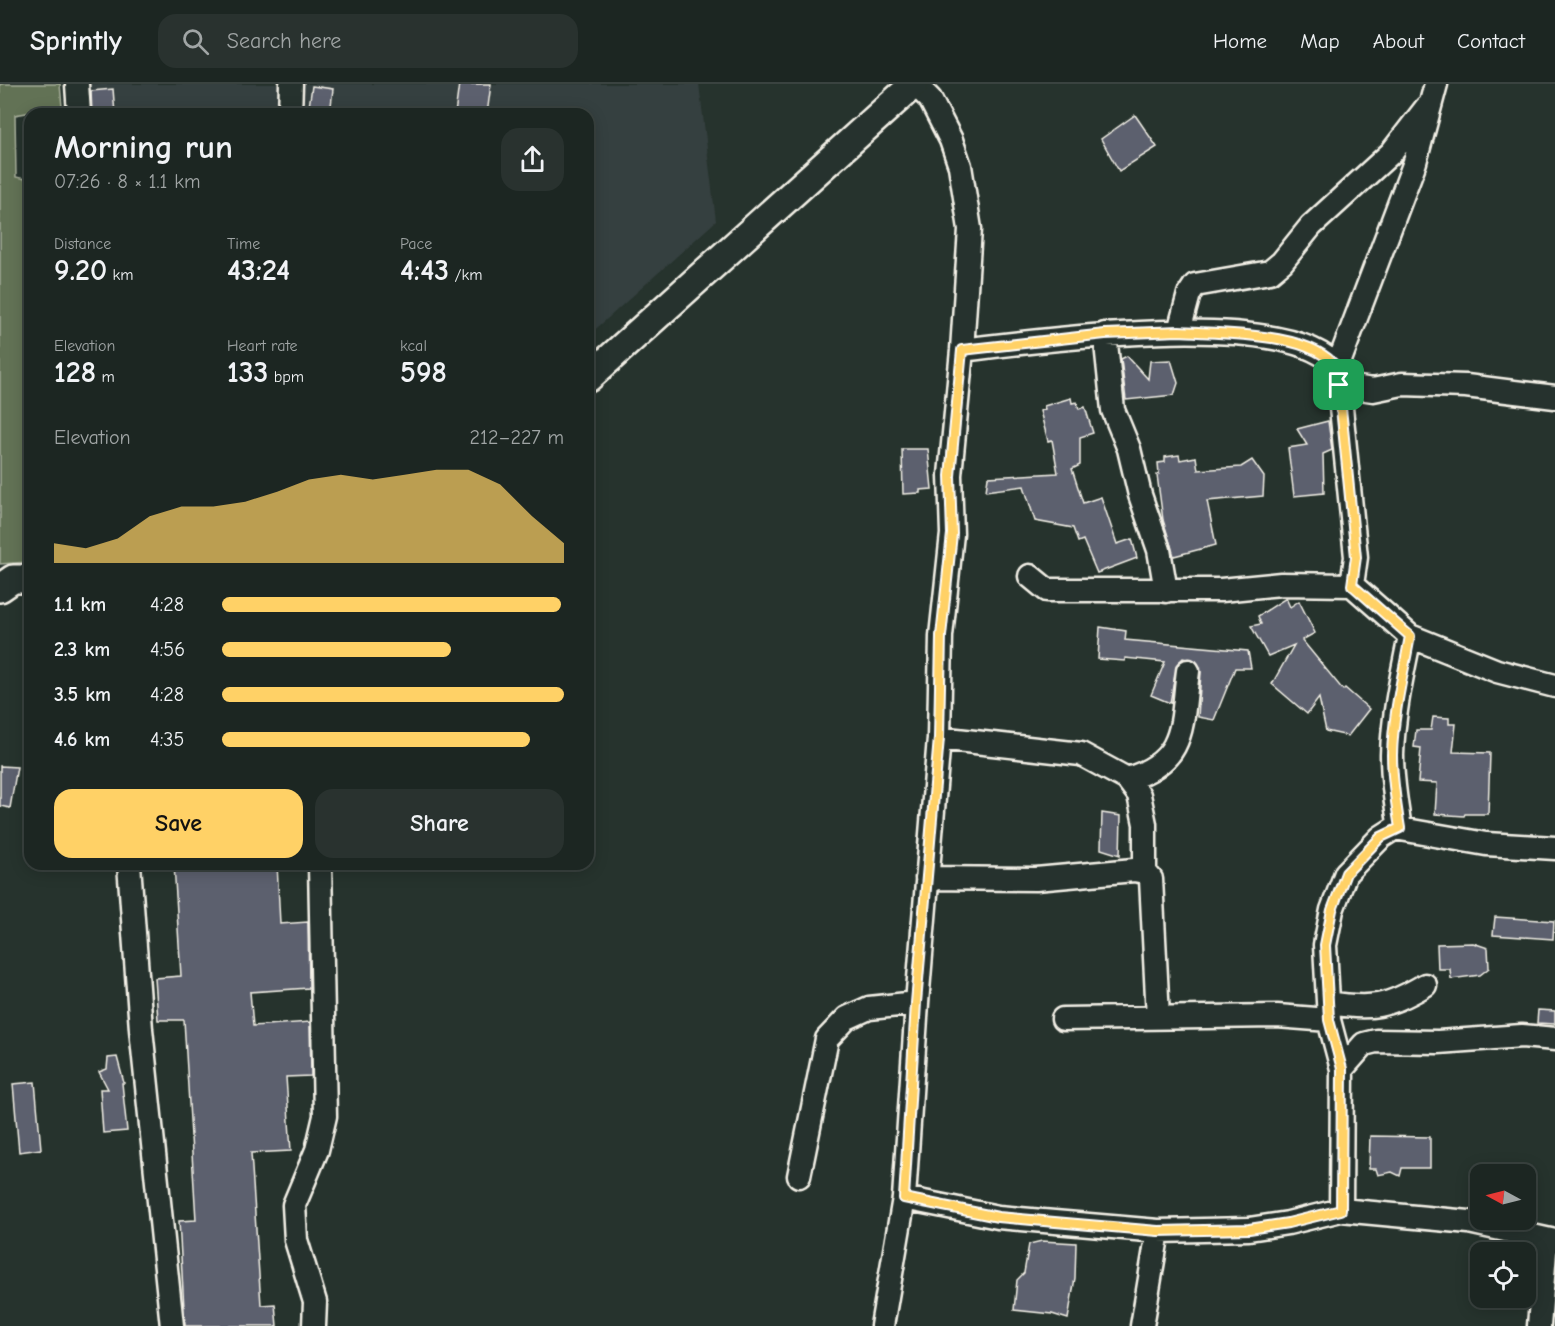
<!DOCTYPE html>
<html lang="en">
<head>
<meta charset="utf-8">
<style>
	:root { --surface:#1c2622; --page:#29322f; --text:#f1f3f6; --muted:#a0a5a5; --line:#3a4340; --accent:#ffd166 }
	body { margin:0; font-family:"Comic Neue",sans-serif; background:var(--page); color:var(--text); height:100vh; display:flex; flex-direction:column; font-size:22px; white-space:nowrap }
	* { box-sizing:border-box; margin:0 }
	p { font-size:20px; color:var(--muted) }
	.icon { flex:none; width:33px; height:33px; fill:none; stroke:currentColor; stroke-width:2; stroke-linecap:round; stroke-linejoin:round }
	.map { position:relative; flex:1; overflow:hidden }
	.details { position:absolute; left:24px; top:24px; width:570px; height:762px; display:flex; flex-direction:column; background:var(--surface); border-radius:18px; box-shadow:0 3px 15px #0003,0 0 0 2px var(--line) }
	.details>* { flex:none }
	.needle { width:39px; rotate:277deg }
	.controls { position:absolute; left:1470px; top:1080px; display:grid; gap:12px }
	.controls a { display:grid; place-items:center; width:66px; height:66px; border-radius:12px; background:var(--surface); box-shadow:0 3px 15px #0003,0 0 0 2px var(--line); font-size:30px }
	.pin { position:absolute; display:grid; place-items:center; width:51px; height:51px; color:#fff; margin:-26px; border-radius:12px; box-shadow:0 3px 9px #0006 }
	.round { display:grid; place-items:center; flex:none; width:63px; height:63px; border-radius:18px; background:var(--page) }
	.headline { display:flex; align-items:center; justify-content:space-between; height:102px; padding:0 30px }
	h1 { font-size:33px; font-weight:700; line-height:45px }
	.figures { display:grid; grid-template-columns:repeat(3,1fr); gap:9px; height:102px; padding:6px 30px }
	.figures div { display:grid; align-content:center }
	.figures b { font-size:30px; font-weight:700 }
	.figures small { font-size:16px; font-weight:400 }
	.figures p { font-size:16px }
	.chart { height:168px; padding:12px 30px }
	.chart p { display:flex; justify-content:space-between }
	.chart svg { width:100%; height:108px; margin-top:6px; fill:var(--accent); opacity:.7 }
	.cta { display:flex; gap:12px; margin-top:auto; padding:12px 30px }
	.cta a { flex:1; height:69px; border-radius:18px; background:var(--accent); color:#111; font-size:24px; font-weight:700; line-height:69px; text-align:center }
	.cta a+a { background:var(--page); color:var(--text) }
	ul { padding:0 30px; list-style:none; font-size:20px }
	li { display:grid; grid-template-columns:96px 72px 1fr; align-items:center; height:45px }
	li i { height:15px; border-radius:8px; background:var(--accent) }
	header { display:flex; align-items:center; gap:36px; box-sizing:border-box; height:84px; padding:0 30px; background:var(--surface); border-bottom:2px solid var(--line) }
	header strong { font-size:28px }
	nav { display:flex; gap:33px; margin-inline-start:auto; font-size:21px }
	.search { width:420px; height:54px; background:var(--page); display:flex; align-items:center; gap:15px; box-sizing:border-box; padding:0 21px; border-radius:18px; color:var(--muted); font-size:22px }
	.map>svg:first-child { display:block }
	.built { fill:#364040 }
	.green { fill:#627254; stroke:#abb29e; stroke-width:1.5 }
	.building { fill:#5c606e; stroke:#f4f1e8; stroke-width:1.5 }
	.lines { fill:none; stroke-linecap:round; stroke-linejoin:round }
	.minor-casing { stroke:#f4f1e8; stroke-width:27 }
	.major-casing { stroke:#f4f1e8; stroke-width:32 }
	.minor { stroke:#26332d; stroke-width:22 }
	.major { stroke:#26332d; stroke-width:27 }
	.route-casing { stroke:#fff; stroke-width:12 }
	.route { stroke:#ffd166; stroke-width:8 }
</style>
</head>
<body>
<header>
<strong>Sprintly</strong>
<div class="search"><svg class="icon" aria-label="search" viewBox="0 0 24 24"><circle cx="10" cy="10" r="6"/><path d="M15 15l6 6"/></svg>Search here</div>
<nav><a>Home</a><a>Map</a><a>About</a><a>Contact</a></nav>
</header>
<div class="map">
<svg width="1555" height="1242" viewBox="0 0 1555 1242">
	<rect width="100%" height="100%" fill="#26332d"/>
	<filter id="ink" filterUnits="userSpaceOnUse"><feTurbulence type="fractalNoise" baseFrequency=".0167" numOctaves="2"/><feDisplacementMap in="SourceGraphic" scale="12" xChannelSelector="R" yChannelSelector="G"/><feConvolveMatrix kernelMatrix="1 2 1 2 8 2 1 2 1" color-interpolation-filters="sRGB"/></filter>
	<g filter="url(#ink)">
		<!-- built -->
		<path class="built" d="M87 0H699L716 137 588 252V30H89Z"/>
		<!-- green -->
		<path class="green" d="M0 0H60L62 23 15 31 16 93 30 96V424L26 425 28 478 0 480Z"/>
		<!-- building -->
		<path class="building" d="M459 0H491L487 30H455Z
			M312 2 333 5 330 30H308Z
			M113 5 115 30H92L91 7Z
			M1135 31 1157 63 1119 87 1101 55Z
			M1127 272 1148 295 1150 277 1171 276 1178 299 1174 311 1126 316 1121 275Z
			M1071 314 1072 319 1077 318 1079 325 1085 323 1093 349 1080 353V381L1072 385 1083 419 1101 413 1117 460 1132 455 1137 474 1097 489 1083 456 1078 458 1073 444 1035 437 1024 402 986 407 988 393 1058 389 1052 356 1048 357 1040 327 1045 325 1044 322Z
			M1328 337 1332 366 1323 370 1324 409 1294 412 1288 364 1307 361 1297 345Z
			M902 365H928L932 405 920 406V409L903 410Z
			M1179 371 1180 376 1196 373 1198 386 1241 383 1252 376 1264 393 1263 412 1207 417 1216 461 1174 472 1163 436 1157 391 1159 390 1158 379 1165 378V373Z
			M1286 514 1290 523 1299 517 1315 549 1302 556 1343 606 1345 604 1369 625 1348 652 1326 647 1319 614 1307 630 1272 600 1294 561 1268 572 1251 542 1261 540 1258 532Z
			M1100 543 1126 547 1125 556 1248 567 1251 584H1235L1214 636 1198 633 1201 588 1196 577 1183 574 1177 580 1170 619 1151 611 1165 578 1125 574V577L1098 575Z
			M1433 633 1449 634V640H1456L1453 668 1490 669 1488 730H1465L1464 732 1435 730 1437 699 1418 698 1421 664 1414 663 1416 646H1431Z
			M0 682 17 683 10 724 0 722Z
			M1102 729 1121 732 1120 771 1101 765Z
			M174 780H277L280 840 308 838 309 904 250 908 253 942 310 938 311 992 286 993 291 1067 251 1069 261 1221 275 1220 277 1242H185L179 1137 196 1136 184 936H158L155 894 181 892Z
			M1495 833 1554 837 1553 855 1493 851Z
			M1473 859 1488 864 1489 884 1480 891 1451 895 1450 885H1438L1437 860Z
			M1538 926 1555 927V940L1537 939Z
			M117 973 124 999H122L127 1047 103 1049 100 1005H108L99 988 107 985 108 974Z
			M35 998 41 1065 19 1068 13 1000Z
			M1370 1052 1430 1053V1084H1402L1400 1092 1392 1088 1378 1091 1376 1085H1369Z
			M1042 1157 1076 1159 1075 1194 1068 1235 1052 1230 1014 1226 1017 1196 1024 1189 1029 1160Z"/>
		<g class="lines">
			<defs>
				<path id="minor" d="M77 0 79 30
					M290 30 291 0
					M1179 247 1189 210 1195 201 1270 188 1282 178 1311 142 1392 68 1426 24
					M1105 250 1113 326 1129 365 1140 411 1159 466 1166 507
					M962 266C1036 257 1292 221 1337 284
					M1339 301 1373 306 1402 300 1466 302 1555 313
					M1030 492 1047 506H1221L1281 500 1352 501 1410 552 1497 587 1555 602
					M1352 501 1356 473 1337 284 1415 78 1436 0
					M939 654 1081 670 1127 695 1139 711 1145 740V788
					M1127 695C1188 677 1181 640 1188 587
					M1400 744C1396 720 1392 696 1392 671 1393 631 1402 591 1410 552
					M129 780 141 945 172 1242
					M927 794 1036 795 1134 786 1145 788 1151 795 1158 933
					M1329 919C1371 926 1388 923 1425 901
					M1063 935 1277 932 1329 936
					M1342 985 1364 960 1376 957 1438 958 1522 952 1555 955
					M799 1092 827 955 847 934 869 924 917 919
					M904 1114 998 1133 1158 1147 1249 1145 1288 1139 1341 1126 1469 1138 1555 1157
					M1341 1126 1342 985 1329 936 1325 861 1332 826 1346 789 1381 753 1395 744 1486 760 1555 764
					M314 1242 315 1218 296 1156 294 1121 317 1066 325 1032 320 780
					M882 1242 904 1114 917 919 939 654 941 552 952 450 950 391 962 266 970 145 960 82 951 56 930 15 915 0
					M1142 1242 1158 1147
					M1539 1242 1546 1156"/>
				<path id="major" d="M588 294 914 0
					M0 504 13 495H30"/>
			</defs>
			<!-- minor casing -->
			<use href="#minor" class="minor-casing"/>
			<!-- major casing -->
			<use href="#major" class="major-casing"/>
			<!-- minor -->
			<use href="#minor" class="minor"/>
			<!-- major -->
			<use href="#major" class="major"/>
		</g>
	</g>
	<g class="lines" filter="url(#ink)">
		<defs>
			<path id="route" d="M1179 247C1221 250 1311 247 1337 284L1356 473 1352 501 1410 552C1403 591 1393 631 1392 671 1392 696 1396 720 1400 744L1381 753 1346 789 1332 826 1325 861 1329 936 1342 985 1341 1126 1288 1139 1249 1145 1158 1147 998 1133 904 1114 916 919 939 654 941 552 952 450 950 392 962 266 1105 250Z"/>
		</defs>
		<!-- route casing -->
		<use href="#route" class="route-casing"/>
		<!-- route -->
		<use href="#route" class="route"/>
	</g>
</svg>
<div class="controls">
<a><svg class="needle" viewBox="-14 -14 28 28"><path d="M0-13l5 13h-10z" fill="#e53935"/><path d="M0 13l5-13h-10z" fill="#a0a5a5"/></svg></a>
<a><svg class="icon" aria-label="locate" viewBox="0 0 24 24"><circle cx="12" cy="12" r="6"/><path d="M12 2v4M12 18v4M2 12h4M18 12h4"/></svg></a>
</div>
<div class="pin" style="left:1339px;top:301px;background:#1e9e55"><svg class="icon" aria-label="arrive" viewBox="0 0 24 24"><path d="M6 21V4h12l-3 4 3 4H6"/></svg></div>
<section class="details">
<div class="headline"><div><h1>Morning run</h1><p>07:26 · 8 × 1.1 km</p></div><a class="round"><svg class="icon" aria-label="share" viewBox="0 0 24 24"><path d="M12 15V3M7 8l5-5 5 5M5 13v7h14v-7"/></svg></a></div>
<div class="figures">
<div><p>Distance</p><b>9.20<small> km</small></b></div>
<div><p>Time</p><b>43:24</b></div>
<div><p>Pace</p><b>4:43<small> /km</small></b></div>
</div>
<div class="figures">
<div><p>Elevation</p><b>128<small> m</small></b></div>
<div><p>Heart rate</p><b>133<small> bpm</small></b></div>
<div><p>kcal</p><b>598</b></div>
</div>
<div class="chart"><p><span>Elevation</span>212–227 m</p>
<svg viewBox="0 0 160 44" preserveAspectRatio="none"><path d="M0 44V36L10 38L20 34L30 25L40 21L50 21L60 19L70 15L80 10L90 8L100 10L110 8L120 6L130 6L140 12L150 25L160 36V44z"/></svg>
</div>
<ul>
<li><b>1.1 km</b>4:28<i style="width:99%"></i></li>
<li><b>2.3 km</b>4:56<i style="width:67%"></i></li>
<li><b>3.5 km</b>4:28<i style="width:100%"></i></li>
<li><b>4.6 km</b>4:35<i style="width:90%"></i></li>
</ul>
<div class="cta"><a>Save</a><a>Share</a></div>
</section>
</div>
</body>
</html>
